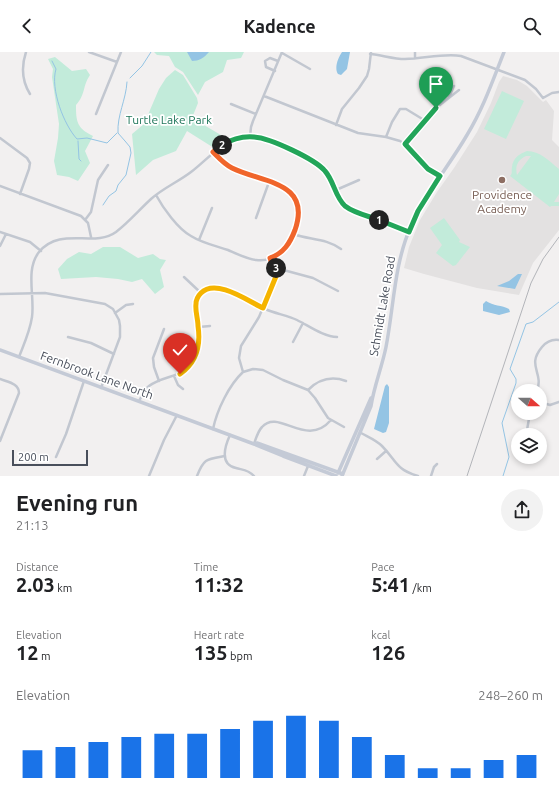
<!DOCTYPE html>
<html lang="en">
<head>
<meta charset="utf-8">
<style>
	:root { --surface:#fff; --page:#f2f2f2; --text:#202124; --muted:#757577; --accent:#1a73e8 }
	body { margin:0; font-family:Ubuntu,sans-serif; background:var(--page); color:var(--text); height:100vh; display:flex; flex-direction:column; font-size:15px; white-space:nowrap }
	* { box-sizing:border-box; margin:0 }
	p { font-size:13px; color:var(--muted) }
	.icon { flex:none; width:22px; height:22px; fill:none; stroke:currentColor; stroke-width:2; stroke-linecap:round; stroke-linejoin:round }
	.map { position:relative; height:424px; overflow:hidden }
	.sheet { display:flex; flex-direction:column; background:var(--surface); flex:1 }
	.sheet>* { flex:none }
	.needle { width:26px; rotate:111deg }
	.buttons { position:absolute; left:511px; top:332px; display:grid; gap:8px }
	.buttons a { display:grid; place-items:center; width:36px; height:36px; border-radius:50%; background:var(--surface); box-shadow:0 2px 6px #0003; font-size:20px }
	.scale { position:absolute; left:12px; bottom:10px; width:76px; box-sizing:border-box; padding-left:4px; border:2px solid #494f5b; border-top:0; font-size:11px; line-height:14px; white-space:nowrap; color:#494f5b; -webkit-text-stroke:3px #fff; paint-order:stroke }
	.pin { position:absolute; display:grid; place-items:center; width:34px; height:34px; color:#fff; margin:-41px -17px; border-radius:50% 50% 50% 0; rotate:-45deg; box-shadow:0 0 4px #0007 }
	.pin .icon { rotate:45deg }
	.km { position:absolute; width:20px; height:20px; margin:-10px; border-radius:50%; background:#222; color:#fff; font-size:11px; line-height:20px; text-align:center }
	.round { display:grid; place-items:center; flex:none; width:42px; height:42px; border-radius:21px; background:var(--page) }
	.headline { display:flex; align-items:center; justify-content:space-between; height:68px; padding:0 16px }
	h1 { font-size:22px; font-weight:700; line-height:30px }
	.figures { display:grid; grid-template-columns:repeat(3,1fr); gap:6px; height:68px; padding:4px 16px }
	.figures div { display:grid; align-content:center }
	.figures b { font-size:20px; font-weight:700 }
	.figures small { font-size:11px; font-weight:400 }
	.figures p { font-size:11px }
	.chart { height:112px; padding:8px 16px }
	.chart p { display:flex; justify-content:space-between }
	.chart svg { width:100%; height:72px; margin-top:4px; stroke:var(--accent); stroke-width:6 }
	header { display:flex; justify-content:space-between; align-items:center; height:52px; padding:0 16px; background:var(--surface); font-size:18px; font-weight:700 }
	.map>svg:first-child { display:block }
	.education { fill:#e3e1e1 }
	.green { fill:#c2ebda; fill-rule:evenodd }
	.water { fill:#94c4e4 }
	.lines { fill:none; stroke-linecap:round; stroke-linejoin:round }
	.stream { stroke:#94c4e4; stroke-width:1 }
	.street { stroke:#c2c7d0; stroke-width:2.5 }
	.secondary { stroke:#c4cad6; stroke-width:3.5 }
	.rail { stroke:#b2b4b9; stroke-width:1 }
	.split-1-casing { stroke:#fff; stroke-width:8 }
	.split-2-casing { stroke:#fff; stroke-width:8 }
	.split-3-casing { stroke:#fff; stroke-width:8 }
	.split-4-casing { stroke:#fff; stroke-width:8 }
	.split-1 { stroke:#22a559; stroke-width:5 }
	.split-2 { stroke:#22a559; stroke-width:5 }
	.split-3 { stroke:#f0652b; stroke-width:5 }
	.split-4 { stroke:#f5b400; stroke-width:5 }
	.education-dot { fill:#8d6e63; stroke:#fff; stroke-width:1.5 }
	.labels { text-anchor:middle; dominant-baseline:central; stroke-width:3.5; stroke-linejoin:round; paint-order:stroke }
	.park-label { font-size:12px; fill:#20775b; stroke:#fff }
	.education-label { font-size:12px; fill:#785e54; stroke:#fff }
	.street-label { font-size:12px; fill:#494f5b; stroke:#fff }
</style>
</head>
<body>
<header><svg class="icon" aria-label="back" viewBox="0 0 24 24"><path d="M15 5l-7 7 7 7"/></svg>Kadence<svg class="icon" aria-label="search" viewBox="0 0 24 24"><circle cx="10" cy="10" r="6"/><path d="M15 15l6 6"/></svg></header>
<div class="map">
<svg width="559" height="424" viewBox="0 0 559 424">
	<rect width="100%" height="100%" fill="#f2f0f0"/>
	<!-- education -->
	<path class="education" d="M503 24 517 28 527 34 543 50 546 48 554 59 552 88 559 95V178L533 211 519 243 477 236 424 222 404 216 409 195 420 168 437 140 454 116 477 80 491 51 499 30Z"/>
	<!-- green -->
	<path class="green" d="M154 0H244L241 6 227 8 223 20 205 30 198 43 183 20 175 15 169 4 157 3Z
		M55 5 72 19 86 17 90 23C82 35 86 42 76 53 76 70 77 76 93 84L85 99 90 111 78 129 69 125 57 123 54 109 58 86 59 72 52 25 53 17 48 7Z
		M175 18 183 23 197 46 198 51 192 66 226 86 214 96 187 79 176 99 153 108 136 123 132 82 144 72 159 37 166 26Z
		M502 39 524 49 506 87 484 77Z
		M527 99C540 99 549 109 559 117V142L554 150H559V154H551L550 155 510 124C513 121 511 119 512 115 513 106 519 102 527 99ZM526 104H531L517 123C515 115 517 108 526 104Z
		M444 166 460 188 459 190 470 195 456 213 453 214 436 201 442 193 430 176Z
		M103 195H120L138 206 153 202 160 207 166 208 160 218 164 235 155 242 142 227 132 230 118 227 96 225 61 227 58 217 67 207 79 200 91 202Z"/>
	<!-- water -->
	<path class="water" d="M187 0H209C204 6 199 9 192 9Z
		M342 0H350L347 17 341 23 338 22C334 16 338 6 342 0Z
		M518 222H522L515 237 497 234 509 229Z
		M486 249C493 254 502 253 509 257L510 260 499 263 483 259V252Z
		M387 332 389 335V371L386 380 383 381 374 377 385 334Z"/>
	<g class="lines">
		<!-- stream -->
		<path class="stream" d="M52 9 56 17C50 37 64 73 77 87L87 86 107 91 117 81
			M130 26 142 14 151 0
			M78 89 79 107 81 109
			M103 153 109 144 116 139 118 133 126 123 131 101 130 95 125 89 118 81C117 63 126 48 127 30
			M503 424 509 405 502 371 516 331V327L510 317 526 272 533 270 559 250"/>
		<!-- street -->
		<path class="street" d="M26 0C21 15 22 29 30 42
			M89 0 117 10
			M415 0V6
			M282 1 310 17
			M370 2C382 3 393 7 405 7 423 7 443 1 461 4L525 28 536 37 543 46 552 41 559 40
			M275 19 266 15 265 9 270 6 278 9
			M264 44 358 81 386 85 400 89 405 92 428 117 440 125
			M449 45 454 34
			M231 52 256 62
			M96 62 121 0
			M336 73 342 57 359 36 367 24 369 17 371 0
			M250 85 251 75 253 69 282 0
			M386 85 392 70 400 57H406L424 68
			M0 86 27 106 30 111 29 117 20 142
			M405 92 436 56 459 38
			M0 134 81 164 88 171 91 185
			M336 138 359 128
			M156 143C163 156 178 177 191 184 202 191 216 194 228 198 237 202 247 207 256 208 279 211 290 191 296 174 300 163 300 151 292 142 281 129 248 124 231 115 224 112 219 106 213 100
			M256 166 269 130
			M85 168 91 160 98 128 108 113
			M0 180 30 190 41 199
			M293 182C310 188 326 186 341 197
			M199 188 212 156
			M0 194 6 182
			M270 206 272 212 276 216 313 226 338 239
			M184 225 201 241
			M0 242 45 241 105 252 113 257 119 268 120 274V285L101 336
			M115 261 126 253 133 252
			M199 275 210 274
			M68 285 91 291 114 302
			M293 290 303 271
			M19 305C24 292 30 279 32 265 35 244 25 218 39 200 61 174 94 196 116 180 129 170 139 158 151 147 163 136 178 130 191 120 212 104 228 80 258 86 274 89 317 107 327 121 336 133 337 149 351 158L409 180
			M243 320 253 317 263 318 283 328 308 338 315 346 328 366 344 375
			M174 324 178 333 183 337
			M0 327C7 330 19 331 19 341L0 389
			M159 329 154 315 153 306 164 277
			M308 338C319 327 332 324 346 329
			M537 339C544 320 526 314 542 295 547 289 552 287 559 288
			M139 349C142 344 144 338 149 334 165 322 185 327 195 306 207 282 183 251 208 237 229 233 247 249 265 257 276 262 287 263 297 268 309 274 324 285 337 285
			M540 350 550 353 559 350
			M213 377C217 358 229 333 243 320L239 306 241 294 259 265 279 217
			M527 378 530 361
			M361 381C368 385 376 388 382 394 397 409 395 417 418 424
			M230 383C225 394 219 412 236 416 243 418 249 418 254 424
			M254 392C256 386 258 379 262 375 279 356 306 397 331 368
			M56 405 66 382 84 329
			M377 407 386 399
			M149 424 164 388 177 363
			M197 424C204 406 207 407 225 404
			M304 424 308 414
			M431 424 434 415 437 412"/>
		<!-- secondary -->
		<path class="secondary" d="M0 298 254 392 283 404 336 424
			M254 392 257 391 268 395 343 422
			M338 421 371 346
			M342 424 371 354C374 334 382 315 386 295 394 254 394 212 411 174 426 141 449 114 467 83 483 57 493 28 504 0"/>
		<!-- rail -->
		<path class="rail" d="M467 424 531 231 543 207 559 185"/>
	</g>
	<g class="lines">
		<defs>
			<path id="split-1" d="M379 168 409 180 418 159 440 124 428 117 405 92 436 56"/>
			<path id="split-2" d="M222 93C232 87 242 84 254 85 270 86 315 107 325 119 334 129 335 145 345 154 354 161 368 164 379 168"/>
			<path id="split-3" d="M222 93 213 100C219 106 224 112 232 116 262 131 312 129 295 178 290 191 284 201 270 206L272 212 276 216"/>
			<path id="split-4" d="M180 322C197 310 201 294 198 274 198 267 195 259 196 252 196 248 198 244 201 241 216 226 248 249 263 256L279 217 276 216"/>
		</defs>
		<!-- split-1 casing -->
		<use href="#split-1" class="split-1-casing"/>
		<!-- split-2 casing -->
		<use href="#split-2" class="split-2-casing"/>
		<!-- split-3 casing -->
		<use href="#split-3" class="split-3-casing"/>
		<!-- split-4 casing -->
		<use href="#split-4" class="split-4-casing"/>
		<!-- split-1 -->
		<use href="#split-1" class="split-1"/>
		<!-- split-2 -->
		<use href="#split-2" class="split-2"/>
		<!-- split-3 -->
		<use href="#split-3" class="split-3"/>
		<!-- split-4 -->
		<use href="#split-4" class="split-4"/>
	</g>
	<!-- markers -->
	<circle class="education-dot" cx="502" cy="128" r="4"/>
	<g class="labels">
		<!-- park labels -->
		<g class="park-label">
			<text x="169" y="67">Turtle Lake Park</text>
		</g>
		<!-- education labels -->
		<g class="education-label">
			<text x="502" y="142">Providence<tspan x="502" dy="14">Academy</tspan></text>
		</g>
		<!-- street labels -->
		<g class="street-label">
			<text transform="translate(382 254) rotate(-80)">Schmidt Lake Road</text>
			<text transform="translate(97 323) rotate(20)">Fernbrook Lane North</text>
		</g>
	</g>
</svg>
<div class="buttons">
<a><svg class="needle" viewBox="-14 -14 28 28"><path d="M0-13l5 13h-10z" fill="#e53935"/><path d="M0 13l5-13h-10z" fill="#757577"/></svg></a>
<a><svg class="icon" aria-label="layers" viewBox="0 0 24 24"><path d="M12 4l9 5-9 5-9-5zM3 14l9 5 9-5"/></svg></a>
</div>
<div class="scale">200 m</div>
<div class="pin" style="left:436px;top:56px;background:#1e9e55"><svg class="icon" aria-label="arrive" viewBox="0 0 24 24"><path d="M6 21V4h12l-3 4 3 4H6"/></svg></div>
<div class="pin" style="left:180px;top:322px;background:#d93025"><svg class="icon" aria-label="check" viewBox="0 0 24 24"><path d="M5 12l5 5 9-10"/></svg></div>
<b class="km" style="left:379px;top:168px">1</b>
<b class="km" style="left:222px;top:93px">2</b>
<b class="km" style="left:276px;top:216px">3</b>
</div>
<section class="sheet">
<div class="headline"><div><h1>Evening run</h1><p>21:13</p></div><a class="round"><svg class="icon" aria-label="share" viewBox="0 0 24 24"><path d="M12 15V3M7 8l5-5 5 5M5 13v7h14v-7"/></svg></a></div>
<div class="figures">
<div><p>Distance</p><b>2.03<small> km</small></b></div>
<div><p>Time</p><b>11:32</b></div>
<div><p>Pace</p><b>5:41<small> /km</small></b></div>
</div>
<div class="figures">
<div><p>Elevation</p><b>12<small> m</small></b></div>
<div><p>Heart rate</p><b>135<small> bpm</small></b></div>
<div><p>kcal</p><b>126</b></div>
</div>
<div class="chart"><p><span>Elevation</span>248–260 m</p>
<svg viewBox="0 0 160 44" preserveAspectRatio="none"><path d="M5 44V27M15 44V25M25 44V22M35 44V19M45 44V17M55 44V17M65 44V14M75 44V9M85 44V6M95 44V9M105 44V19M115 44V30M125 44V38M135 44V38M145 44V33M155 44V30"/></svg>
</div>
</section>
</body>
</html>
